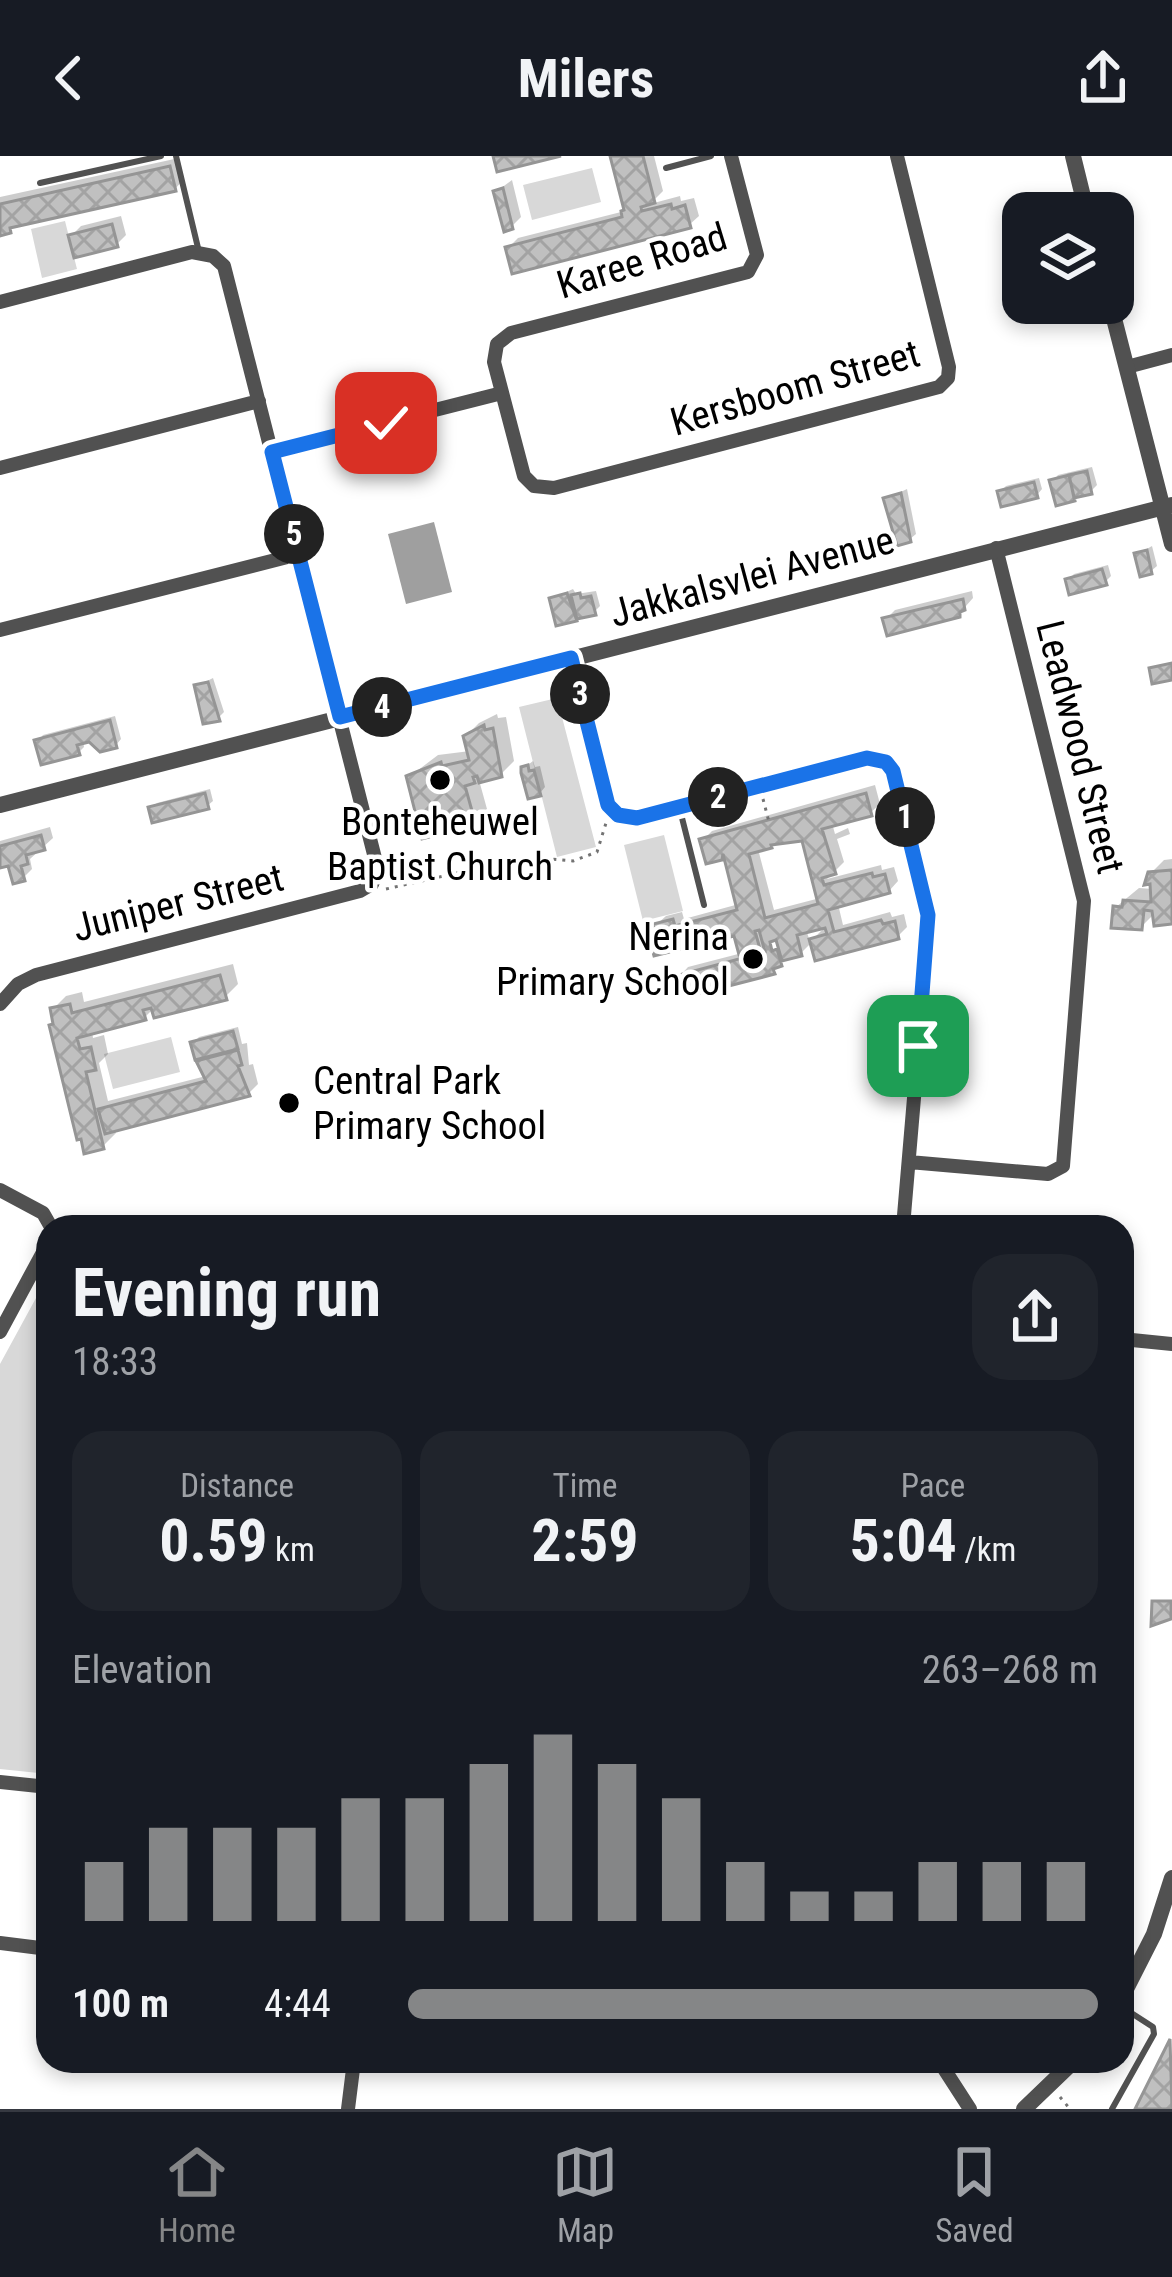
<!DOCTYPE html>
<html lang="en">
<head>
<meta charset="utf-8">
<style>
	:root { --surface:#171b24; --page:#20242c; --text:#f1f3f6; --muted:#9ea1a6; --line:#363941; --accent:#858687 }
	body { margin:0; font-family:"Roboto Condensed",sans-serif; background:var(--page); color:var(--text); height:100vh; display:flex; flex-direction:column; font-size:45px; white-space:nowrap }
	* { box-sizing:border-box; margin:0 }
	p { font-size:39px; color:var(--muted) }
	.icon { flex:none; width:66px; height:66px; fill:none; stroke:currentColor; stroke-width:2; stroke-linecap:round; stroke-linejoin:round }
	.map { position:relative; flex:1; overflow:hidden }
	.drawer { position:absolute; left:36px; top:1059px; width:1098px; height:858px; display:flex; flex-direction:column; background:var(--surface); border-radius:36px; box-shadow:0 6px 18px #0003 }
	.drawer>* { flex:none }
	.fabs { position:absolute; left:1002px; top:36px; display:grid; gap:24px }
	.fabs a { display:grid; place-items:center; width:132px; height:132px; border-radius:24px; background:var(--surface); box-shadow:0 6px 18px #0003; font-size:60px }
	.pin { position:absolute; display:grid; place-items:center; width:102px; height:102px; color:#fff; margin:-51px; border-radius:24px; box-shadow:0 6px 18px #0006 }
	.km { position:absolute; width:60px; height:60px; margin:-30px; border-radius:50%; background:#222; color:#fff; font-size:33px; line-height:60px; text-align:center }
	.round { display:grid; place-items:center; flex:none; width:126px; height:126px; border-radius:36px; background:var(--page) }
	.headline { display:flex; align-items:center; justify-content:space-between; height:204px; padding:0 36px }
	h1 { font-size:66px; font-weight:700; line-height:90px }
	.figures { display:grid; grid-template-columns:repeat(3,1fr); gap:18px; height:204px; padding:12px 36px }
	.figures div { display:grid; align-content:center; border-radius:30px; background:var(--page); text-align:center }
	.figures b { font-size:60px; font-weight:700 }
	.figures small { font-size:33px; font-weight:400 }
	.figures p { font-size:33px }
	.chart { height:336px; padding:24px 36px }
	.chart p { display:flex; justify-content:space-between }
	.chart svg { width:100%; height:216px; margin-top:12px; stroke:var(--accent); stroke-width:6 }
	ul { padding:0 36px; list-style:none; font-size:39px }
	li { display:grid; grid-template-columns:192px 144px 1fr; align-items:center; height:90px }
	li i { height:30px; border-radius:15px; background:var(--accent) }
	header { display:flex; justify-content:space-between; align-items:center; height:156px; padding:0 36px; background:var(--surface); font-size:54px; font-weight:700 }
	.dock { display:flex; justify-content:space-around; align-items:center; height:168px; border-top:3px solid var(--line); background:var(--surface); font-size:33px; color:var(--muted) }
	.dock a { display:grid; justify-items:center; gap:6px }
	.dock .on { color:var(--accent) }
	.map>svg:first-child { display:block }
	.park { fill:#d8d8d8 }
	.water { fill:#9f9f9f }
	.shadow { fill:#0003; fill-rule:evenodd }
	.building { fill:url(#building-cross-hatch); stroke:#959595; stroke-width:3; fill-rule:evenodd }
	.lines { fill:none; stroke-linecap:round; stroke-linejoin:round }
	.path { stroke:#737373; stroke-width:3; stroke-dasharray:3 6; stroke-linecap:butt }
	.service { stroke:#515151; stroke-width:6 }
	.minor { stroke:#515151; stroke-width:14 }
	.tertiary { stroke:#515151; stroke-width:16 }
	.route-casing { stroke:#fff; stroke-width:24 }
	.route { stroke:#1a73e8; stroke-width:15 }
	.poi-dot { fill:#000; stroke:#fff; stroke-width:4.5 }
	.labels { text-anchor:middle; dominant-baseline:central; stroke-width:9; stroke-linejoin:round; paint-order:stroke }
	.street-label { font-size:39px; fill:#000; stroke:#fff }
	.poi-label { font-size:39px; fill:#000; stroke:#fff }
</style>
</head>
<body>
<header><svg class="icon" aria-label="back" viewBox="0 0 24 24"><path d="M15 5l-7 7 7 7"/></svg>Milers<svg class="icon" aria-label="share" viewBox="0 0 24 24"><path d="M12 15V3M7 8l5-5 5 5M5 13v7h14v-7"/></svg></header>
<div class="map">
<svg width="1172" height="1953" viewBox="0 0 1172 1953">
	<defs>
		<pattern id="building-cross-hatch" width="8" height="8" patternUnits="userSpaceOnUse" patternTransform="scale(3)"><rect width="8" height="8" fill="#c0c0c0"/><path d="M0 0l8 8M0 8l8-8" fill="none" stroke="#a3a3a3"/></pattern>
	</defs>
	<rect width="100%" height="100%" fill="#fff"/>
	<!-- park -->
	<path class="park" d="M592 12 601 46 532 64 523 29Z
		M65 65 77 113 42 122 31 73Z
		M557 542 596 691 557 701 519 551Z
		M664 679 683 755 643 765 624 689Z
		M171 881 180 916 113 933 104 898Z
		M48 1120V1618L0 1613V1208Z"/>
	<!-- water -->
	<path class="water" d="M434 366 452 436 406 448 388 378Z"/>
	<!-- shadow -->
	<path class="shadow" d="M614 0H654L663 35 650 48 680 40 681 45 694 42 699 60 689 69 508 92 518 82 625 55Z
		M179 2 184 23 175 33 16 68 0 77V41Z
		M512 24 521 61 512 70 497 35Z
		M121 60 126 79 116 89 71 80 81 70Z
		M1092 311 1097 329 1091 335 1053 325 1058 319Z
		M1039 322 1042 333 1037 339 1000 336 1006 330Z
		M907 333 916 378 910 383 886 343Z
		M1152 390 1157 410 1151 415 1138 398Z
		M1108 409 1111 420 1105 426 1068 424 1074 418Z
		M573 433 576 438 596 435 600 450 594 456 558 466 553 442Z
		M972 435 973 442 958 459 886 463 895 454Z
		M213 522 224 556 218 562 197 530Z
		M497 558 498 562 506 561 514 605 501 618 479 624 487 653 474 667 409 621 438 599 470 595 466 580 479 567Z
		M115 560 121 583 116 589 89 582 83 584 84 591 79 596 38 585 43 579Z
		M533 605 535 611 540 610 545 631 540 637 524 612Z
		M875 629 880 648 870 657 832 667 835 678 848 672 850 678 837 683 844 706 827 723 881 709 882 714 894 711 898 725 889 735 838 748 843 769 890 756 892 761 904 758 907 771 898 780 813 785 801 797 787 801 773 815 679 821 688 811 742 797 737 777 652 783 658 778 656 769 666 760 682 756 684 763 739 748 725 696 720 702 703 684 712 675ZM804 681 820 742 774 754 758 693 780 683ZM829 767 810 786 806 773ZM778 779 782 795 770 798 768 790Z
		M210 633 213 645 207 650 152 652 157 647Z
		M50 671 53 682 30 703 32 713 23 722 10 706 0 709V685Z
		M1172 703V765L1155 757 1141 771 1116 751 1139 732 1153 733 1151 717 1164 704Z
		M233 808 238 828 225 841 154 852 144 862 92 875 93 882 104 879 108 898 99 907 108 945 206 920 200 905 207 898 193 887 199 881 238 871 242 888 247 887 249 909 253 908 258 928 248 938 114 972 116 977 103 990 53 853 66 840 82 836 84 846Z"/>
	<!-- building -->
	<path class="building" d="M493 0H561L497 16Z
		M610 0H643L655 47 641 51 642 55 671 48 672 53 685 49 691 72 512 118 505 91 622 61 621 55 624 54Z
		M170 10 176 35 10 72 11 77 0 80V48Z
		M503 32 513 73 504 76 493 35Z
		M112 68 118 91 74 102 68 79Z
		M1087 315 1092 338 1074 342 1069 319Z
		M1069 319 1075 345 1056 350 1049 324Z
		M1034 326 1038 342 1001 351 997 335Z
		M901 337 911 386 897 390 883 342Z
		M1147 394 1152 418 1140 421 1134 397Z
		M1102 413 1107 429 1069 439 1065 423Z
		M567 437 577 465 556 470 549 442Z
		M580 437 581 442 591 440 596 459 577 463 571 439Z
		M963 443 965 454 960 456V461L887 480 882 462Z
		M1172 507V524L1152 528 1149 512Z
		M208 526 220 565 203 568 194 529Z
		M110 564 117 592 100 596 89 586 77 589 80 599 41 609 34 584Z
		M484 569 485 574 493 572 502 621 479 627 477 620 473 621 475 627 465 630 476 669 422 683 406 620 441 606 442 610 469 604 463 580Z
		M528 609 529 615 534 614 541 640 528 643 521 617V611Z
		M205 637 209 653 152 667 148 651Z
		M866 637 872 660 822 673 836 718 822 722 824 729 872 717 873 721 885 718 890 737 828 754 834 776 881 764 883 768 895 765 899 783 815 805 809 783 827 778 825 772 797 779 802 800 782 805 776 784 770 786 772 795 777 793 782 810 773 813 775 818 690 840 688 835 680 837 675 820 765 796 759 774 755 775 760 793 739 799 734 780 654 800 649 782 656 781 653 768 673 763 675 770 737 754 723 698 722 704 706 708 699 683ZM802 685 818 748 765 762 749 698 772 692 771 689Z
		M41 679 45 694 26 699 28 708 21 710 25 725 13 728 8 710 0 712V690Z
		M1172 714V768L1154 770 1152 755 1144 754 1142 774 1111 772 1113 750 1122 751 1123 744 1151 746 1150 728 1144 729 1148 716Z
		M220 819 227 844 154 862 151 852 143 854 146 864 77 882 80 893 91 891 96 914 86 916 104 993 84 998 81 983 77 984 49 869 53 868 50 852 70 848 72 857Z
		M233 875 238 893 195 904 190 886Z
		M238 894 242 909 238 910 250 940 105 978 98 953 206 925 196 905Z
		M1152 1445H1171V1463L1151 1470Z
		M1170 1883 1172 1953H1135Z"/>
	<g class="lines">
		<!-- path -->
		<path class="path" d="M763 643 769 666
			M386 733 528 701 573 705 597 696 606 667
			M1060 1941 1070 1953"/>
		<!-- service -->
		<path class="service" d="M176 0 199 96
			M666 12 711 0
			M40 27 161 0
			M680 654 704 749
			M1112 1953 1154 1878 1153 1871 1122 1851"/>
		<!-- minor -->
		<path class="minor" d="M731 0 757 99 748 116 511 177 497 188 494 206 524 320 534 330 554 332 939 231 948 222 949 211 897 0
			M0 146 192 96 213 100 224 110 378 714 372 728 360 735 36 819 18 828 0 848
			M1127 211 1172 199
			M273 295 502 237
			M0 312 259 245
			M0 474 299 398
			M571 502 609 649 618 659 637 662 867 602 880 603 893 615 929 766 903 1071
			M909 1006 1048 1018 1063 1010 1084 745 996 392
			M0 1034 43 1057 51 1071
			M0 1176 48 1087
			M1122 1183 1172 1188
			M0 1626 48 1631
			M0 1787 48 1793
			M939 1905 970 1953
			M348 1953 354 1905"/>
		<!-- tertiary -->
		<path class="tertiary" d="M1073 0 1087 57
			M1110 147 1172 388
			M0 649 1172 349
			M1122 1841 1154 1778 1172 1722
			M1024 1953 1074 1905"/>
	</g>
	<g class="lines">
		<defs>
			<path id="route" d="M386 267 272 296 340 561 571 502 608 649 618 659 637 662 867 602 886 606 893 615 928 759 918 890"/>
		</defs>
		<!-- route casing -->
		<use href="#route" class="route-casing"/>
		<!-- route -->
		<use href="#route" class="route"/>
	</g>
	<!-- markers -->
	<g class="poi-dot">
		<circle cx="440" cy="624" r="12"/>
		<circle cx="753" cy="803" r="12"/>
		<circle cx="289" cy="947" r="12"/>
	</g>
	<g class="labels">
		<!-- street labels -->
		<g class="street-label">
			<text transform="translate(642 105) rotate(-17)">Karee Road</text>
			<text transform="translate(795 232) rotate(-16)">Kersboom Street</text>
			<text transform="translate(752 421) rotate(-15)">Jakkalsvlei Avenue</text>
			<text transform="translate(1080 591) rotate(76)">Leadwood Street</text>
			<text transform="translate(178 747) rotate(-14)">Juniper Street</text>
		</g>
		<!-- poi labels -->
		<g class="poi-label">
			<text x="440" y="666">Bonteheuwel<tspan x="440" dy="45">Baptist Church</tspan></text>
			<text x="729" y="781" text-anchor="end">Nerina<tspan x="729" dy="45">Primary School</tspan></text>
			<text x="313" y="925" text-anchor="start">Central Park<tspan x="313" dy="45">Primary School</tspan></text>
		</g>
	</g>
</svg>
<div class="fabs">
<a><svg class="icon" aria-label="layers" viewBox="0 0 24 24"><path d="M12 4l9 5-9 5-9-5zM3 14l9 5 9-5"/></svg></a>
</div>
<div class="pin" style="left:918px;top:890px;background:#1e9e55"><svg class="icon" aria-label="arrive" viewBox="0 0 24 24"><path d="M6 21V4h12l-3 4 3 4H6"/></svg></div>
<div class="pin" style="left:386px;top:267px;background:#d93025"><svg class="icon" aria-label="check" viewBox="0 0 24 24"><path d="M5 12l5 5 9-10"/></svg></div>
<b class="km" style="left:905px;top:661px">1</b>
<b class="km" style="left:718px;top:641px">2</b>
<b class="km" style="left:580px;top:538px">3</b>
<b class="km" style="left:382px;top:551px">4</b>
<b class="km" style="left:294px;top:378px">5</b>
<section class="drawer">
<div class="headline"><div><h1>Evening run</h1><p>18:33</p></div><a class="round"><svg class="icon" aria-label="share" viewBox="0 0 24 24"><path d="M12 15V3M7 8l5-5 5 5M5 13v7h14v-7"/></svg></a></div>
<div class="figures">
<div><p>Distance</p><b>0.59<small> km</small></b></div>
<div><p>Time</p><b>2:59</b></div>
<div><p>Pace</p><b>5:04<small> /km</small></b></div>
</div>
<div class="chart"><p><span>Elevation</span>263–268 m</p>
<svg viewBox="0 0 160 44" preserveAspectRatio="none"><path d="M5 44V32M15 44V25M25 44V25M35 44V25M45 44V19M55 44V19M65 44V12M75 44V6M85 44V12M95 44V19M105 44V32M115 44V38M125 44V38M135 44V32M145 44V32M155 44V32"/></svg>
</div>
<ul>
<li><b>100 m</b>4:44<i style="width:100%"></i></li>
</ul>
</section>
</div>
<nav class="dock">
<a class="on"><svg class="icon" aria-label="home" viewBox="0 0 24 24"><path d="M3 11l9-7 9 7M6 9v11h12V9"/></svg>Home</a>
<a><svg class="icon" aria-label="map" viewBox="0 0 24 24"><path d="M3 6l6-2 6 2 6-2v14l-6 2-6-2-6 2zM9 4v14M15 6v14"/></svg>Map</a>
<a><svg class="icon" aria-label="saved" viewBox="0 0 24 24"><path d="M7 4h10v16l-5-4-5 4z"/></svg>Saved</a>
</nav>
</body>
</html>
